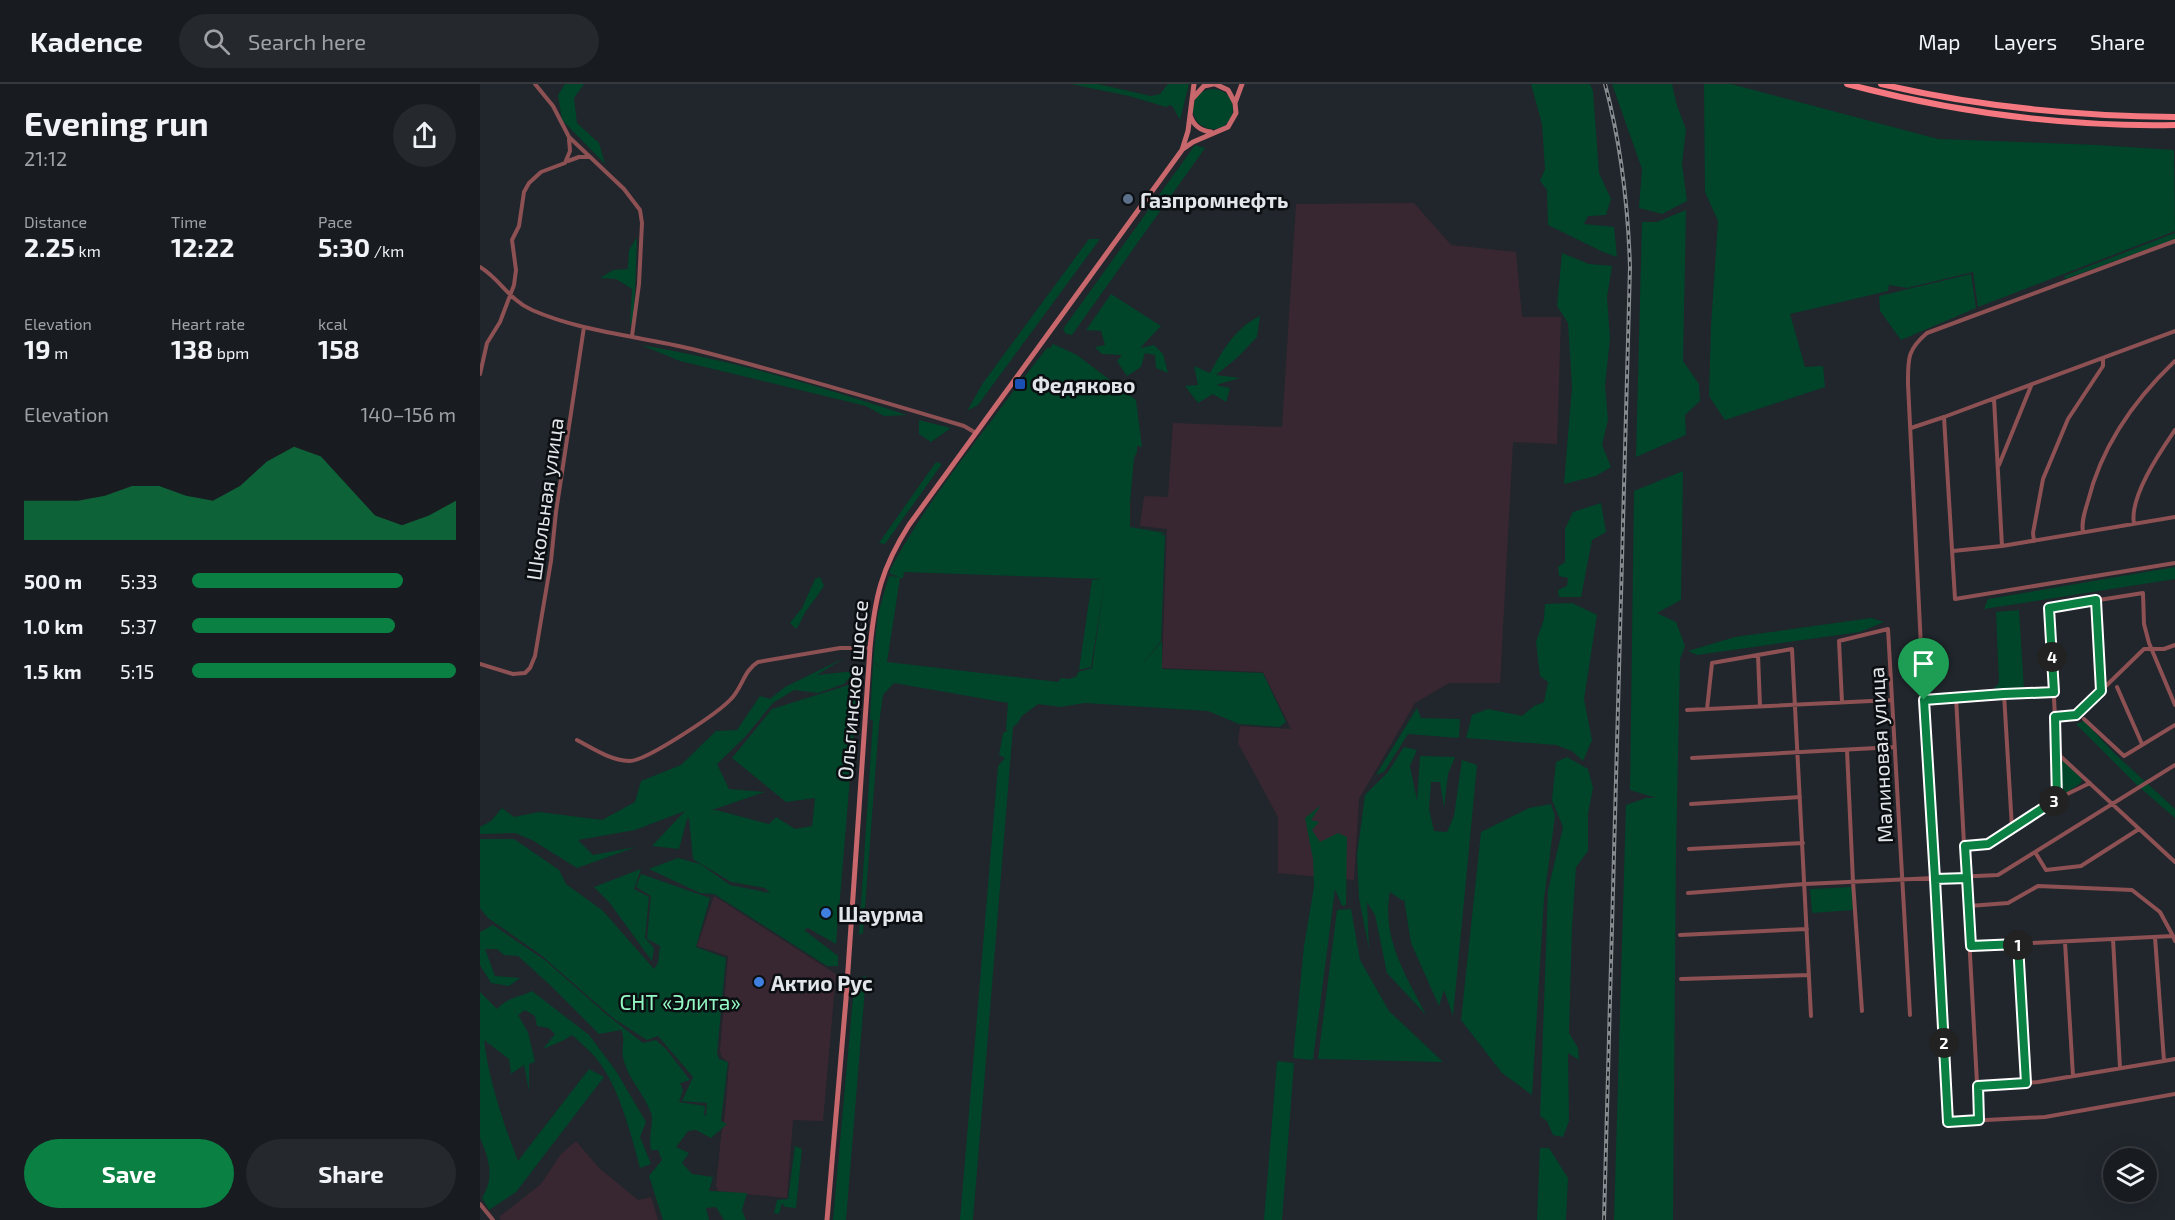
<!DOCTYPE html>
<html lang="en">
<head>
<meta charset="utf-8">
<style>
	:root { --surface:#181c21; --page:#25292e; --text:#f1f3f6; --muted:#9fa1a5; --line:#363a3f; --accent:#0b8043 }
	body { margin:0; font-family:"Exo 2",sans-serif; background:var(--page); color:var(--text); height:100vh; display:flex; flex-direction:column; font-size:22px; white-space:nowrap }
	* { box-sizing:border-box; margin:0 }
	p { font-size:20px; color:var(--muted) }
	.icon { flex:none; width:33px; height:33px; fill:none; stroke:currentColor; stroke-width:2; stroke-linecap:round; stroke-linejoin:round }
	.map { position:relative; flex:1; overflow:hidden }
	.panel { display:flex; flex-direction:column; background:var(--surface); width:480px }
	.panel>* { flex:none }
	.fabs { position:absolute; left:1623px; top:1064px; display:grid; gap:12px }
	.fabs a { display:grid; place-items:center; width:54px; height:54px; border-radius:50%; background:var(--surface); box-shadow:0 6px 24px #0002,0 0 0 2px var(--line); font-size:30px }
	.pin { position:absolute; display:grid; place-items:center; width:51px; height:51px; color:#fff; margin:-62px -26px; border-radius:50% 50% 50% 0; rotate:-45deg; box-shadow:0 0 6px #0007 }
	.pin .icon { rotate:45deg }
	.km { position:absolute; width:30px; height:30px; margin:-15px; border-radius:50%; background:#222; color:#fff; font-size:16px; line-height:30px; text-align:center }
	.round { display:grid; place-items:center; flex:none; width:63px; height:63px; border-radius:32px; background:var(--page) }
	.overview { display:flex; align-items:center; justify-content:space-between; height:102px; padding:0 24px }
	h1 { font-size:33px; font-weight:700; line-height:45px }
	.stats { display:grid; grid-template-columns:repeat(3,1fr); gap:9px; height:102px; padding:6px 24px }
	.stats div { display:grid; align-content:center }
	.stats b { font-size:26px; font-weight:700 }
	.stats small { font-size:16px; font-weight:400 }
	.stats p { font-size:16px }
	.chart { height:168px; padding:12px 24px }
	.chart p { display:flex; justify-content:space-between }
	.chart svg { width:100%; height:108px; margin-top:6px; fill:var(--accent); opacity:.7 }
	.button { display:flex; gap:12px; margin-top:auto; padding:12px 24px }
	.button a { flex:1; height:69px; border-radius:36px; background:var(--accent); color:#fff; font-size:24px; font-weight:700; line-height:69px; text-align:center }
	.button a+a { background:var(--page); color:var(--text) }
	ul { padding:0 24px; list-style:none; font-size:20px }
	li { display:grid; grid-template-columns:96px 72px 1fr; align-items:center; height:45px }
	li i { height:15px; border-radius:8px; background:var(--accent) }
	header { display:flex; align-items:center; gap:36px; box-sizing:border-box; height:84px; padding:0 30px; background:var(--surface); border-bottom:2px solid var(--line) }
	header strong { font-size:28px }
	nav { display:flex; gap:33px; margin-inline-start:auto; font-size:21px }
	.search { width:420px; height:54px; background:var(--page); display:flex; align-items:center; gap:15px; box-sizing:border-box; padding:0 21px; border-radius:33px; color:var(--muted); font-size:22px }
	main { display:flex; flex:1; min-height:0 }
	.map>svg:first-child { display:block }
	.industrial { fill:#382730 }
	.green { fill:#00442a; fill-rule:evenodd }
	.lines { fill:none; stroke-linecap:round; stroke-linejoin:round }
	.street { stroke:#8d5053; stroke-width:4 }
	.secondary { stroke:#c8676c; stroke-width:5 }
	.primary { stroke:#f5777f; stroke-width:6 }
	.rail-casing { stroke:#868b90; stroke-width:4 }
	.rail { stroke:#0c0f11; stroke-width:1.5; stroke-dasharray:4.5; stroke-linecap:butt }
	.route-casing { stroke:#fff; stroke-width:12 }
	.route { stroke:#0b8043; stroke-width:8 }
	.service-dot { fill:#5c6f8a; stroke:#0c0f11; stroke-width:2 }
	.transit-dot { fill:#1a4fb4; stroke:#0c0f11; stroke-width:2 }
	.shop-dot { fill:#3f7fe0; stroke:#0c0f11; stroke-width:2 }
	.labels { text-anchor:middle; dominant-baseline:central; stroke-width:5; stroke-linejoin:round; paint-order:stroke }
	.poi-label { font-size:21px; font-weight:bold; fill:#e2e6ea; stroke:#0c0f11; text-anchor:start }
	.street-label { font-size:21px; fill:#e2e6ea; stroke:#0c0f11 }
	.park-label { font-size:21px; fill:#94fac5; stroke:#0c0f11 }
</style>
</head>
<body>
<header>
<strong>Kadence</strong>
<div class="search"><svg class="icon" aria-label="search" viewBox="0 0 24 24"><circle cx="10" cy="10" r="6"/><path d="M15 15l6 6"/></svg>Search here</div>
<nav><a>Map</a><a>Layers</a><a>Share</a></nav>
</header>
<main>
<section class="panel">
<div class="overview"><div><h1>Evening run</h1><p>21:12</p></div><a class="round"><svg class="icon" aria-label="share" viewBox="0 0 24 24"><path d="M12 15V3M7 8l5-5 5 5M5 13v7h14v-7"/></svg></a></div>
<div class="stats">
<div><p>Distance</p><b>2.25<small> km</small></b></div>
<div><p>Time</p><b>12:22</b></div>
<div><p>Pace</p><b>5:30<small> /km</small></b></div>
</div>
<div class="stats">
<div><p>Elevation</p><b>19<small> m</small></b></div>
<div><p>Heart rate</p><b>138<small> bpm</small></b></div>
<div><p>kcal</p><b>158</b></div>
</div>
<div class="chart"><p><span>Elevation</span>140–156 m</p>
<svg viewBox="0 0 160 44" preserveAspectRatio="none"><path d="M0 44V28L10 28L20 28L30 26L40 22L50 22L60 26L70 28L80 22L90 12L100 6L110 10L120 22L130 34L140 38L150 34L160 28V44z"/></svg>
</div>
<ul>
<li><b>500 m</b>5:33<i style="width:80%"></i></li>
<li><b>1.0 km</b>5:37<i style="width:77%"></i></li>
<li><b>1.5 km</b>5:15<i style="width:100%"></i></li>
</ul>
<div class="button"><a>Save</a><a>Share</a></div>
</section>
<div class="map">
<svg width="1695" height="1136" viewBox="0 0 1695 1136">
	<rect width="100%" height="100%" fill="#20262c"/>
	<!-- industrial -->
	<path class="industrial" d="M934 119 971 161 1036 168 1042 233H1081L1077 360 1033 358 1020 599H969L935 619 879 715 874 796 798 789V733L758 659 760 642 811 645 783 588 682 584 687 445 660 442 664 412 688 413 693 339 802 343 816 120Z
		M234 812 356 890 343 1037 313 1036 307 1114 238 1107 236 1102 241 1052 245 1031 249 979 241 972 240 966 248 872 217 862Z
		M96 1057 119 1084 158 1116 171 1113 178 1136H21L19 1133 61 1100 81 1070Z"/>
	<!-- green -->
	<path class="green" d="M85 0H104L94 14 97 39 119 59 125 80 82 36 78 11Z
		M591 0H618L671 12 680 10 688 0H709L700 36 693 23 690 21 686 23 649 12Z
		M1051 0H1110L1113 7 1119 89 1131 115 1126 131 1108 132 1104 140 1134 143 1137 173 1123 168 1068 141 1067 106 1060 97 1065 85 1062 40Z
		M1132 0H1192L1197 22 1206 45 1202 80 1207 117 1182 130 1159 124 1162 85Z
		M1224 0H1251L1458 55 1617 61 1694 66 1695 147 1498 223 1493 188 1427 204 1409 201 1408 207 1310 230 1325 283 1343 282 1345 303 1245 336 1229 312 1231 242 1238 137 1225 108Z
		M713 25a20 20 0 1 1 40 0a20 20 0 1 1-40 0Z
		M715 61 725 64 592 251 586 250 583 245Z
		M1206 126 1203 277 1219 300 1220 317 1205 331 1206 351 1156 373 1162 138H1177Z
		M1695 149V155L1585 195 1584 192Z
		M157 153 154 234 150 242 152 205 136 195 120 194 133 186 148 185 149 166Z
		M609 155H620L498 321 487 327 503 299Z
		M1082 169 1109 180 1132 182 1127 213 1130 255 1125 301 1128 336 1122 361 1131 383 1116 392 1084 400 1092 303 1088 239 1077 222Z
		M1491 190 1496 224 1421 256 1400 227 1399 212Z
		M631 210 681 242 660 264 674 261 683 270 688 289 676 284 675 271 665 269 661 283 647 292 637 277 642 271 622 270 615 263 625 261 621 247 606 246Z
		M780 232 777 253 758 273 736 291 760 294 736 301 750 304 746 318 733 310 718 319 705 302 718 301 714 282 730 289C743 266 755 244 780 232Z
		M573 260 597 271 656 316 662 363 657 362V368L654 374 650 418V443L685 449 680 451H685L681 557 659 584 682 557V585L783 589 806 638 799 643 759 640 728 627 605 619 581 623 558 620 542 632 537 640 533 643 493 1136H480L518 682 525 674 519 671 523 649 528 646H526L528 619 414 599 403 611 399 640 383 849 379 851 393 637 390 635 393 578 403 586 393 577 398 530 409 492 420 493 410 490V486C443 423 492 363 535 305H539L543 298 542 296 567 264H570ZM424 488 622 495 612 496 599 586 611 583 625 495 612 584 598 588 597 592 589 595 581 594 578 598 407 578 420 494H423Z
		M161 261C251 276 340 302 427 331L404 332 386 322 200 277Z
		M439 336 471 344 451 358 439 350Z
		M456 378 462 380 405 460 399 459Z
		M1203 387 1201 516 1177 529 1196 538 1205 562 1200 575 1196 767 1193 1136H1134L1146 721 1166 714H1176L1150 706 1154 407Z
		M1121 419 1126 448 1112 456 1101 513H1079L1078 506 1087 502 1088 494 1079 492 1078 483 1085 478V445L1093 428Z
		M1695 483V495L1504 525 1508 515Z
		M340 493 344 502C338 511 332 519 326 527 322 533 321 539 316 545L310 539 322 524 335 495Z
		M1092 519 1117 531 1104 615 1112 656 1103 677 1092 667 1076 661 986 654 992 631 1008 625 1042 632 1054 622 1064 618 1068 598 1060 592 1056 558 1064 535 1065 520Z
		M1539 526 1544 606 1511 608 1519 599 1516 528Z
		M1391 534 1404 538 1380 548 1217 571 1208 567 1255 553Z
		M364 574 337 591 375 587 364 600 338 609 314 606 293 619 265 653 237 680 249 705 285 708 229 727 236 726 289 740 296 733 315 745 332 742 335 714 306 718 252 674 292 625 378 598 359 826 360 833 358 834 356 860 328 844 324 846 358 872V882H347L234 810 220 809 169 785 198 774 220 780 250 801 290 809 285 804 251 798 213 775 209 734 207 735 199 765 172 762 205 727 155 746 98 756 113 771 156 763 97 784 52 756 35 749 0 750V743L11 737 22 724 34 733 59 728 122 736 155 718 161 697 201 681 236 647 257 646 280 612 290 615 305 603Z
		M937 624 941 634 980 635 979 654 928 650 904 688 896 691Z
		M1604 637 1635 670 1695 725V734L1657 701 1596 640Z
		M924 663 937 666 930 682 937 717 940 672 975 673 968 690 964 724 960 698H951L949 725 954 747 967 748 974 732 982 676 997 681 973 932 964 906 959 922 931 859 924 815 923 817 910 808C901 853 926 892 946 931L907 889 895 831 887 818 889 865 879 814 877 771 885 711 908 688Z
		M1087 673 1108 685 1113 704 1108 729V767L1096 783 1092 843 1089 949 1098 964 1099 976 1088 969 1089 1037 1083 1053 1073 1051 1067 1037 1060 1032 1068 806 1083 743 1072 716 1076 678Z
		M1580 677H1584L1602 693 1601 699 1584 710 1579 706 1578 680Z
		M1071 720 1075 732 1064 815 1052 1011 1022 989 981 936 1001 748 1049 724Z
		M841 721 831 736 839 738 832 746 840 758 858 749 867 753 866 821 862 822 855 805 833 976 813 974 824 862 834 803 833 775 825 734Z
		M0 755H34L79 786 86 800 123 827 174 885 178 879 180 862 167 855 171 812 156 803 161 790 230 814 216 863 246 874 237 969 239 975 248 978 241 1037 247 1040 231 1054 216 1046 208 1047 196 1063 209 1069 202 1079 212 1090 233 1093 229 1107 267 1109 262 1126 266 1136H244L236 1123 226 1124 229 1136H183L169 1092 182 1076 178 1066H171C168 1053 174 1038 171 1029 164 1009 147 994 143 973 141 963 146 955 141 946L119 950 69 900 38 872 24 871 17 865H5L15 892 40 894 29 902 11 899 0 881V848L13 841 66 877 127 931 163 959 176 956 186 965 210 996 200 999 203 1006 199 1018 225 1022 224 1031 226 1032 227 1019 202 1017 213 993 178 952 167 956 133 934 61 871 8 834 0 824Z
		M161 785 154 805 169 813 165 854 174 864 172 877 129 818 114 803Z
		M1372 803 1373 826 1332 829 1330 805Z
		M871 825 880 876 909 927 963 978 838 975 857 826Z
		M386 892 366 1136H353L373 913 375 896Z
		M52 907 109 951 136 987 166 1038 160 1053 171 1080 160 1084C151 1050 139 1002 116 974 109 966 100 958 92 951L84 956 63 965 75 950 69 944 57 942 55 932 45 926 38 931 48 948 55 978 49 980V1007L44 981 31 990 29 975 4 956C9 997 23 1038 38 1077L109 985 124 993 36 1108 9 1126 2 1114C15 1093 9 1075 0 1054V908L17 925C28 913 38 914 52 907Z
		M797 977 814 979 802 1136H784Z
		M315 1062 322 1065 316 1124 305 1123 302 1119 299 1130 294 1129 297 1116 308 1115Z
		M1060 1064H1069L1088 1094 1086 1136H1057Z"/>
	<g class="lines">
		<!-- street -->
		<path class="street" d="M55 0 73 22 89 53 144 105 160 126 162 139 159 200 152 252
			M88 77 99 73H109
			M1695 157 1447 249C1427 266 1428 275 1428 300L1443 603 1468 1038 1565 1033 1695 1010
			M0 183C20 195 29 216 52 226 102 248 159 252 212 265 303 288 394 315 484 342L496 349
			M1695 247 1464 333 1475 515 1695 479
			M0 290 7 259 20 238 34 201 36 186 32 156 39 142 44 108 49 99 61 88 85 79 90 67 89 55
			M1514 315 1522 462
			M1431 344 1464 333
			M1519 381 1551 302
			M1654 440C1649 413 1680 368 1695 346
			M1603 448C1601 438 1605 427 1608 417 1622 361 1654 316 1695 277
			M1554 457 1553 449 1563 395 1588 335 1623 282V275
			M1473 467 1522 462 1695 433
			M1616 516 1621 606
			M1278 571 1280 622
			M0 580 33 590 45 589 50 584 55 572 71 477 76 428 104 243
			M1637 603 1662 660
			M1524 610 1532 744
			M1476 613 1499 1036
			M1444 616 1524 610 1574 608
			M1362 618 1359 557 1408 545 1430 931
			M1227 625 1232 579 1312 565 1331 932
			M1207 626 1412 616
			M1575 633 1596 631 1664 565H1684L1695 561
			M1604 635 1644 672 1695 641
			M97 656C114 665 130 676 149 677 165 678 238 629 251 615 262 604 264 586 278 578L360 564H390
			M1367 666 1373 798 1382 927
			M1577 669 1695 778
			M1212 674 1415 663
			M1577 715V669L1569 524 1663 509 1664 540 1669 559 1695 621
			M1211 720 1320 713
			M1485 762 1508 760 1577 715 1610 699
			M1209 765 1323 759
			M1555 768 1566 786 1601 782 1659 745
			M1208 809 1325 800 1518 791 1695 681
			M1489 822 1528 819 1558 802 1652 806 1680 828 1693 852
			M1200 851 1327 845
			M1675 853 1684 977 1695 975
			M1633 855 1640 984
			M1585 858 1593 992
			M1538 860 1546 999
			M1491 862 1693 852 1695 857
			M1201 895 1329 891
			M1498 1002 1558 998 1684 977
			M0 1120 13 1136"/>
		<!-- secondary -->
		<path class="secondary" d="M735 0 748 6 755 19
			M713 14 724 2 733 0
			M710 31C713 41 721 47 731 48
			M703 65 713 58 748 43 756 29 755 19 762 0
			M347 1136 366 915 390 564C395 513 401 485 429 441L702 66 708 47 714 0"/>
		<!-- primary -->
		<path class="primary" d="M1367 0C1473 28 1585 43 1695 41
			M1401 0C1498 23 1596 32 1695 33"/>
		<defs>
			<path id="rail" d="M1124 1136 1150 183C1148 121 1141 60 1125 0"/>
		</defs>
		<!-- rail casing -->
		<use href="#rail" class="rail-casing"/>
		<!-- rail -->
		<use href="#rail" class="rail"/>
	</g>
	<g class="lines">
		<defs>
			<path id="route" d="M1444 616 1455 795 1487 794 1491 862 1538 860 1546 999 1498 1002 1499 1036 1468 1038 1455 795 1487 794 1485 762 1508 760 1577 715 1575 633 1596 631 1621 607 1616 516 1569 524 1574 608 1524 610 1444 616"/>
		</defs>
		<!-- route casing -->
		<use href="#route" class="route-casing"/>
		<!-- route -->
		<use href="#route" class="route"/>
	</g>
	<!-- markers -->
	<circle class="service-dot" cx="648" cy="115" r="6"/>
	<rect class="transit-dot" x="534" y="294" width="12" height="12" rx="3"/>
	<g class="shop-dot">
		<circle cx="346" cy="829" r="6"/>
		<circle cx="279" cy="898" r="6"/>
	</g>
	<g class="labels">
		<!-- poi labels -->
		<g class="poi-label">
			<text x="660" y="115">Газпромнефть</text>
			<text x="552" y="300">Федяково</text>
			<text x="358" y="829">Шаурма</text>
			<text x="291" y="898">Актио Рус</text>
		</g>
		<!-- street labels -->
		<g class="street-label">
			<text transform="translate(64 415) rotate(-82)">Школьная улица</text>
			<text transform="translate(372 606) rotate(-85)">Ольгинское шоссе</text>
			<text transform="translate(1400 671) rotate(-93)">Малиновая улица</text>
		</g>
		<!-- park labels -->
		<g class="park-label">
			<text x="200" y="917">СНТ «Элита»</text>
		</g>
	</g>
</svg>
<div class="fabs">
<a><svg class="icon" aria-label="layers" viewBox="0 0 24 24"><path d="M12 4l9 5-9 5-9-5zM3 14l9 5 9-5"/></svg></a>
</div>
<div class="pin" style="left:1444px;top:616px;background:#1e9e55"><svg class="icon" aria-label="arrive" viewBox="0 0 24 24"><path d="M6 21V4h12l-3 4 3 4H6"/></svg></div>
<b class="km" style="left:1538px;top:861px">1</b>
<b class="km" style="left:1464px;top:959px">2</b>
<b class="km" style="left:1574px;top:717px">3</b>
<b class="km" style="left:1572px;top:573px">4</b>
</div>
</main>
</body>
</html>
